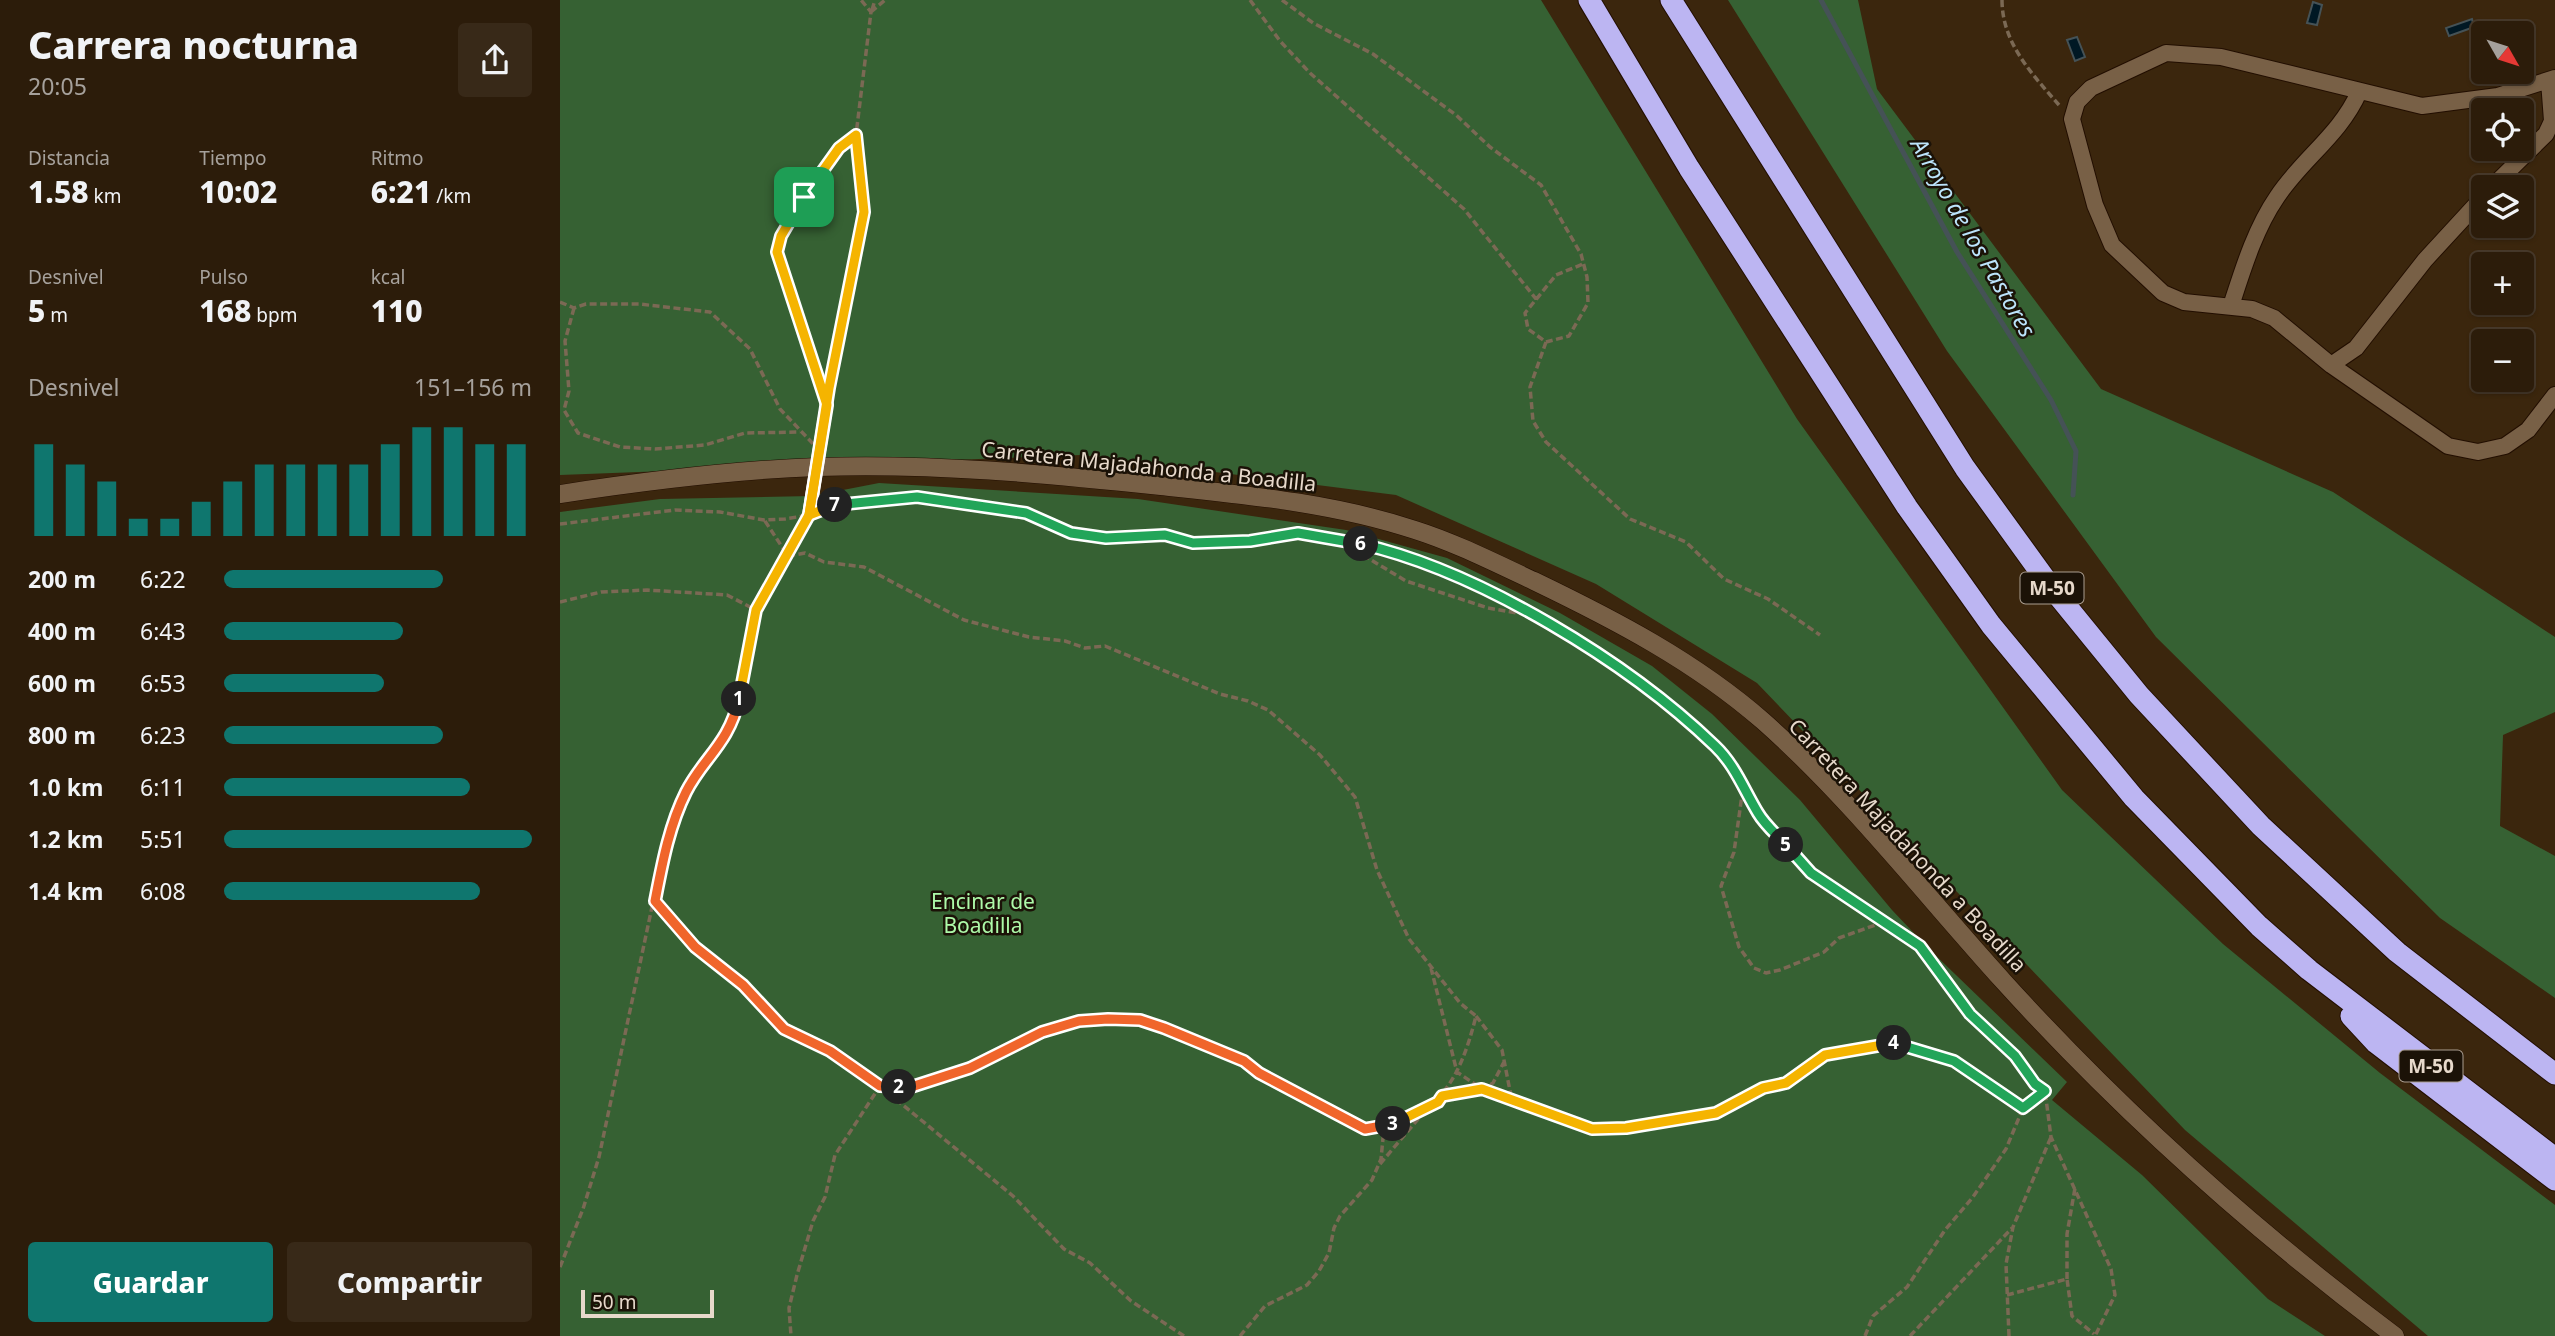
<!DOCTYPE html>
<html lang="es">
<head>
<meta charset="utf-8">
<style>
	:root { --surface:#2c1c0a; --page:#382918; --text:#f1f3f6; --muted:#a6a19c; --line:#483a2b; --accent:#0f766e }
	body { margin:0; font-family:"Noto Sans",sans-serif; background:var(--page); color:var(--text); height:100vh; display:flex; flex-direction:column; font-size:26px; white-space:nowrap }
	* { box-sizing:border-box; margin:0 }
	p { font-size:23px; color:var(--muted) }
	.icon { flex:none; width:38px; height:38px; fill:none; stroke:currentColor; stroke-width:2; stroke-linecap:round; stroke-linejoin:round }
	.map { position:relative; flex:1; overflow:hidden }
	.sheet { display:flex; flex-direction:column; background:var(--surface); width:560px }
	.sheet>* { flex:none }
	.needle { width:46px; rotate:129deg }
	.fabs { position:absolute; left:1911px; top:21px; display:grid; gap:14px }
	.fabs a { display:grid; place-items:center; width:63px; height:63px; border-radius:7px; background:var(--surface); box-shadow:0 2px 5px #0004,0 0 0 2px var(--line); font-size:35px }
	.scale { position:absolute; left:21px; bottom:18px; width:133px; box-sizing:border-box; padding-left:7px; border:4px solid #e7d9cb; border-top:0; font-size:19px; line-height:24px; white-space:nowrap; color:#e7d9cb; -webkit-text-stroke:5px #1b1207; paint-order:stroke }
	.pin { position:absolute; display:grid; place-items:center; width:60px; height:60px; color:#fff; margin:-30px; border-radius:14px; box-shadow:0 4px 10px #0006 }
	.km { position:absolute; width:35px; height:35px; margin:-18px; border-radius:50%; background:#222; color:#fff; font-size:19px; line-height:35px; text-align:center }
	.round { display:grid; place-items:center; flex:none; width:74px; height:74px; border-radius:7px; background:var(--page) }
	.overview { display:flex; align-items:center; justify-content:space-between; height:119px; padding:0 28px }
	h1 { font-size:38px; font-weight:800; line-height:52px }
	.figures { display:grid; grid-template-columns:repeat(3,1fr); gap:10px; height:119px; padding:7px 28px }
	.figures div { display:grid; align-content:center }
	.figures b { font-size:30px; font-weight:800 }
	.figures small { font-size:19px; font-weight:400 }
	.figures p { font-size:19px }
	.chart { height:196px; padding:14px 28px }
	.chart p { display:flex; justify-content:space-between }
	.chart svg { width:100%; height:126px; margin-top:7px; stroke:var(--accent); stroke-width:6 }
	.primary-button { display:flex; gap:14px; margin-top:auto; padding:14px 28px }
	.primary-button a { flex:1; height:80px; border-radius:7px; background:var(--accent); color:#fff; font-size:28px; font-weight:800; line-height:80px; text-align:center }
	.primary-button a+a { background:var(--page); color:var(--text) }
	ul { padding:0 28px; list-style:none; font-size:23px }
	li { display:grid; grid-template-columns:112px 84px 1fr; align-items:center; height:52px }
	li i { height:18px; border-radius:9px; background:var(--accent) }
	main { display:flex; flex:1; min-height:0 }
	.map>svg:first-child { display:block }
	.green { fill:#366133 }
	.water { fill:#001824; stroke:#455256; stroke-width:2 }
	.lines { fill:none; stroke-linecap:round; stroke-linejoin:round }
	.stream { stroke:#455256; stroke-width:5 }
	.minor-casing { stroke:#220e00; stroke-width:18 }
	.tertiary-casing { stroke:#220e00; stroke-width:19 }
	.motorway-casing { stroke:#220e00; stroke-width:23 }
	.path { stroke:#7b6954; stroke-width:3.5; stroke-dasharray:7 3.5; stroke-linecap:butt }
	.minor { stroke:#786046; stroke-width:16 }
	.tertiary { stroke:#786046; stroke-width:18 }
	.motorway { stroke:#bcb5f2; stroke-width:21 }
	.split-1-casing { stroke:#fff; stroke-width:14 }
	.split-2-casing { stroke:#fff; stroke-width:14 }
	.split-3-casing { stroke:#fff; stroke-width:14 }
	.split-4-casing { stroke:#fff; stroke-width:14 }
	.split-5-casing { stroke:#fff; stroke-width:14 }
	.split-6-casing { stroke:#fff; stroke-width:14 }
	.split-7-casing { stroke:#fff; stroke-width:14 }
	.split-8-casing { stroke:#fff; stroke-width:14 }
	.split-1 { stroke:#f5b400; stroke-width:9 }
	.split-2 { stroke:#f0652b; stroke-width:9 }
	.split-3 { stroke:#f0652b; stroke-width:9 }
	.split-4 { stroke:#f5b400; stroke-width:9 }
	.split-5 { stroke:#22a559; stroke-width:9 }
	.split-6 { stroke:#22a559; stroke-width:9 }
	.split-7 { stroke:#22a559; stroke-width:9 }
	.split-8 { stroke:#f5b400; stroke-width:9 }
	.labels { text-anchor:middle; dominant-baseline:central; stroke-width:5; stroke-linejoin:round; paint-order:stroke }
	.shield { fill:#1b1207; stroke:#aa9d90; stroke-width:2 }
	.shield-label { font-size:19px; font-weight:bold; fill:#e7d9cb }
	.street-label { font-size:21px; fill:#e7d9cb; stroke:#1b1207 }
	.park-label { font-size:21px; fill:#adf9a8; stroke:#1b1207 }
	.water-label { font-size:23px; font-style:italic; fill:#bce4fb; stroke:#1b1207 }
</style>
</head>
<body>
<main>
<section class="sheet">
<div class="overview"><div><h1>Carrera nocturna</h1><p>20:05</p></div><a class="round"><svg class="icon" aria-label="share" viewBox="0 0 24 24"><path d="M12 15V3M7 8l5-5 5 5M5 13v7h14v-7"/></svg></a></div>
<div class="figures">
<div><p>Distancia</p><b>1.58<small> km</small></b></div>
<div><p>Tiempo</p><b>10:02</b></div>
<div><p>Ritmo</p><b>6:21<small> /km</small></b></div>
</div>
<div class="figures">
<div><p>Desnivel</p><b>5<small> m</small></b></div>
<div><p>Pulso</p><b>168<small> bpm</small></b></div>
<div><p>kcal</p><b>110</b></div>
</div>
<div class="chart"><p><span>Desnivel</span>151–156 m</p>
<svg viewBox="0 0 160 44" preserveAspectRatio="none"><path d="M5 44V12M15 44V19M25 44V25M35 44V38M45 44V38M55 44V32M65 44V25M75 44V19M85 44V19M95 44V19M105 44V19M115 44V12M125 44V6M135 44V6M145 44V12M155 44V12"/></svg>
</div>
<ul>
<li><b>200 m</b>6:22<i style="width:71%"></i></li>
<li><b>400 m</b>6:43<i style="width:58%"></i></li>
<li><b>600 m</b>6:53<i style="width:52%"></i></li>
<li><b>800 m</b>6:23<i style="width:71%"></i></li>
<li><b>1.0 km</b>6:11<i style="width:80%"></i></li>
<li><b>1.2 km</b>5:51<i style="width:100%"></i></li>
<li><b>1.4 km</b>6:08<i style="width:83%"></i></li>
</ul>
<div class="primary-button"><a>Guardar</a><a>Compartir</a></div>
</section>
<div class="map">
<svg width="1995" height="1336" viewBox="0 0 1995 1336">
	<rect width="100%" height="100%" fill="#3b260d"/>
	<!-- green -->
	<path class="green" d="M0 0H981L1237 419 1502 790 1663 944 1820 1073 1995 1205V1336H1868L1625 1130 1197 683 1036 584 836 495 521 455 0 475Z
		M1168 0H1298L1317 89 1541 389 1773 492 1995 637V712L1943 735 1940 826 1995 856V998L1880 918 1596 637 1387 351Z
		M319 483 578 499 786 530 887 558 1000 613 1092 666 1152 714 1240 800 1332 910 1369 949 1507 1082 1492 1100 1582 1175 1708 1299 1765 1336H0V512L100 499 252 496Z"/>
	<!-- water -->
	<path class="water" d="M1753 2 1762 5 1757 25 1747 23Z
		M1912 19 1914 27 1889 36 1886 28Z
		M1517 37 1525 57 1515 61 1507 40Z"/>
	<g class="lines">
		<!-- stream -->
		<path class="stream" d="M1261 0 1397 252 1491 400 1516 451 1513 495"/>
		<defs>
			<path id="minor" d="M1995 78 1938 96 1862 106 1661 57 1606 53 1531 88 1517 102 1512 119 1535 205 1552 245 1603 293 1624 302 1692 309 1714 318 1771 365 1888 446 1918 452 1945 446 1968 430 1995 395
				M1932 187 1986 134 1992 121 1989 81
				M1671 306C1683 269 1695 229 1717 197 1742 159 1780 135 1799 92
				M1771 365 1796 348 1865 260 1923 197"/>
			<path id="tertiary" d="M0 494C85 481 171 470 257 467 372 463 487 474 601 486 686 495 774 503 855 530 896 543 935 563 974 581 1055 620 1134 661 1203 721 1291 799 1365 895 1444 982 1562 1112 1695 1231 1835 1336"/>
			<path id="motorway" d="M1029 0 1129 168 1347 507 1431 625 1574 798 1699 926 1749 970 1995 1158
				M1111 0 1405 468 1491 587 1579 695 1701 826 1837 952 1995 1074
				M1791 1016 1816 1043 1995 1180"/>
		</defs>
		<!-- minor casing -->
		<use href="#minor" class="minor-casing"/>
		<!-- tertiary casing -->
		<use href="#tertiary" class="tertiary-casing"/>
		<!-- motorway casing -->
		<use href="#motorway" class="motorway-casing"/>
		<!-- path -->
		<path class="path" d="M690 0 720 41 750 73 904 209 976 299
			M722 0 753 23 813 54 896 115 930 147 981 185 1021 254 1027 277 1028 303 1009 336 986 342 968 329 965 313 996 275 1023 264
			M1442 0C1442 43 1472 74 1499 105
			M312 10 315 0
			M311 12 325 0
			M0 302 14 308 26 304H79L150 312 190 349 220 409 258 449
			M14 308 5 341 9 391 4 410 18 433 60 447 95 449 145 445 185 433 240 432
			M986 342 970 387 973 421 986 442 1070 519 1126 542 1164 579 1208 599 1260 635
			M265 404C255 384 254 357 247 336 238 310 223 282 218 255 212 228 275 152 296 135
			M260 450 304 212 296 135 311 12 301 0
			M205 521 228 556 245 553 264 562 304 567 404 620 469 637 505 641 525 648 545 646 660 694 688 701 708 710 760 755 795 797 817 870 849 939 900 1003 916 1016C900 1080 877 1123 805 1129L699 1073 684 1061 604 1028 580 1020 548 1019 519 1021 482 1032 410 1068 348 1088 320 1086 275 1155 265 1197 253 1221 237 1275 229 1308 231 1336
			M0 524 115 510 160 512 204 520 225 519 249 515 276 505 357 497 466 513 511 533 546 538 605 535 633 543 689 541 738 533 826 550 931 593 1062 669 1157 747 1180 777 1199 815 1251 873 1360 946 1410 1014 1455 1056 1475 1084 1485 1091 1491 1137 1551 1269 1555 1295 1535 1336
			M776 539 846 581 928 608 969 615
			M0 602 41 592 87 590 167 595 196 610
			M1180 779 1182 795 1174 852 1161 886 1179 947 1194 968 1206 973 1220 970 1264 952 1279 938 1321 923
			M95 901 135 947 183 985 224 1029 270 1051 320 1086 453 1196 504 1249 530 1263 571 1301 624 1336
			M871 968 897 1072 922 1089 933 1083 945 1060
			M916 1016 942 1050 952 1101
			M882 1096 922 1089 1032 1129 1066 1128 1156 1113 1203 1088 1226 1083 1265 1055 1337 1043 1394 1061 1463 1108
			M820 1164 865 1111
			M0 1267 23 1209 39 1157 103 855 126 791 162 744 178 703 196 610 249 515 254 485
			M1507 1279V1234L1515 1188
			M1447 1295 1507 1279 1512 1316 1534 1334
			M680 1336 705 1306 747 1285 759 1271 769 1253 774 1228 780 1216 812 1180 821 1159 824 1128
			M1305 1336 1313 1316 1347 1287 1385 1230 1413 1197 1446 1149 1463 1108 1485 1091
			M1350 1336 1452 1228
			M1449 1336 1446 1264 1453 1227 1491 1137"/>
		<!-- minor -->
		<use href="#minor" class="minor"/>
		<!-- tertiary -->
		<use href="#tertiary" class="tertiary"/>
		<!-- motorway -->
		<use href="#motorway" class="motorway"/>
	</g>
	<g class="lines">
		<defs>
			<path id="split-1" d="M179 699 196 610 249 515 267 405 217 252 221 236 244 197"/>
			<path id="split-2" d="M179 699C169 744 143 758 126 792 109 826 102 865 95 901L135 947 183 985 224 1029 270 1051 320 1086 339 1087"/>
			<path id="split-3" d="M339 1087 348 1088 410 1068 482 1032 519 1021 548 1019 580 1020 604 1028 684 1061 699 1073 805 1129 833 1124"/>
			<path id="split-4" d="M833 1124 878 1102 882 1096 922 1089 1032 1129 1066 1128 1156 1113 1203 1088 1226 1083 1265 1055 1334 1043"/>
			<path id="split-5" d="M1226 845 1251 873 1360 946 1410 1014 1455 1056 1475 1084 1485 1091 1463 1108 1394 1061 1334 1043"/>
			<path id="split-6" d="M801 544C919 571 1068 662 1155 746 1175 765 1184 790 1198 813 1205 825 1217 835 1226 845"/>
			<path id="split-7" d="M275 505 357 497 466 513 511 533 546 538 605 535 633 543 690 541 738 533 801 544"/>
			<path id="split-8" d="M244 197 279 148 296 135 304 212 269 388 249 515 275 505"/>
		</defs>
		<!-- split-1 casing -->
		<use href="#split-1" class="split-1-casing"/>
		<!-- split-2 casing -->
		<use href="#split-2" class="split-2-casing"/>
		<!-- split-3 casing -->
		<use href="#split-3" class="split-3-casing"/>
		<!-- split-4 casing -->
		<use href="#split-4" class="split-4-casing"/>
		<!-- split-5 casing -->
		<use href="#split-5" class="split-5-casing"/>
		<!-- split-6 casing -->
		<use href="#split-6" class="split-6-casing"/>
		<!-- split-7 casing -->
		<use href="#split-7" class="split-7-casing"/>
		<!-- split-8 casing -->
		<use href="#split-8" class="split-8-casing"/>
		<!-- split-1 -->
		<use href="#split-1" class="split-1"/>
		<!-- split-2 -->
		<use href="#split-2" class="split-2"/>
		<!-- split-3 -->
		<use href="#split-3" class="split-3"/>
		<!-- split-4 -->
		<use href="#split-4" class="split-4"/>
		<!-- split-5 -->
		<use href="#split-5" class="split-5"/>
		<!-- split-6 -->
		<use href="#split-6" class="split-6"/>
		<!-- split-7 -->
		<use href="#split-7" class="split-7"/>
		<!-- split-8 -->
		<use href="#split-8" class="split-8"/>
	</g>
	<g class="labels">
		<!-- shield labels -->
		<g class="shield">
			<rect x="1460.5" y="572.5" width="63" height="31" rx="5"/>
			<rect x="1839.5" y="1050.5" width="63" height="31" rx="5"/>
		</g>
		<g class="shield-label">
			<text x="1492" y="588">M-50</text>
			<text x="1871" y="1066">M-50</text>
		</g>
		<!-- street labels -->
		<g class="street-label">
			<text transform="translate(589 466) rotate(6)">Carretera Majadahonda a Boadilla</text>
			<text transform="translate(1348 845) rotate(47)">Carretera Majadahonda a Boadilla</text>
		</g>
		<!-- park labels -->
		<g class="park-label">
			<text x="423" y="901">Encinar de<tspan x="423" dy="24">Boadilla</tspan></text>
		</g>
		<!-- water labels -->
		<g class="water-label">
			<text transform="translate(1414 237) rotate(60)">Arroyo de los Pastores</text>
		</g>
	</g>
</svg>
<div class="fabs">
<a><svg class="needle" viewBox="-14 -14 28 28"><path d="M0-13l5 13h-10z" fill="#e53935"/><path d="M0 13l5-13h-10z" fill="#a6a19c"/></svg></a>
<a><svg class="icon" aria-label="locate" viewBox="0 0 24 24"><circle cx="12" cy="12" r="6"/><path d="M12 2v4M12 18v4M2 12h4M18 12h4"/></svg></a>
<a><svg class="icon" aria-label="layers" viewBox="0 0 24 24"><path d="M12 4l9 5-9 5-9-5zM3 14l9 5 9-5"/></svg></a>
<a>+</a>
<a>−</a>
</div>
<div class="scale">50 m</div>
<div class="pin" style="left:244px;top:197px;background:#1e9e55"><svg class="icon" aria-label="arrive" viewBox="0 0 24 24"><path d="M6 21V4h12l-3 4 3 4H6"/></svg></div>
<b class="km" style="left:179px;top:699px">1</b>
<b class="km" style="left:339px;top:1087px">2</b>
<b class="km" style="left:833px;top:1124px">3</b>
<b class="km" style="left:1334px;top:1043px">4</b>
<b class="km" style="left:1226px;top:845px">5</b>
<b class="km" style="left:801px;top:544px">6</b>
<b class="km" style="left:275px;top:505px">7</b>
</div>
</main>
</body>
</html>
